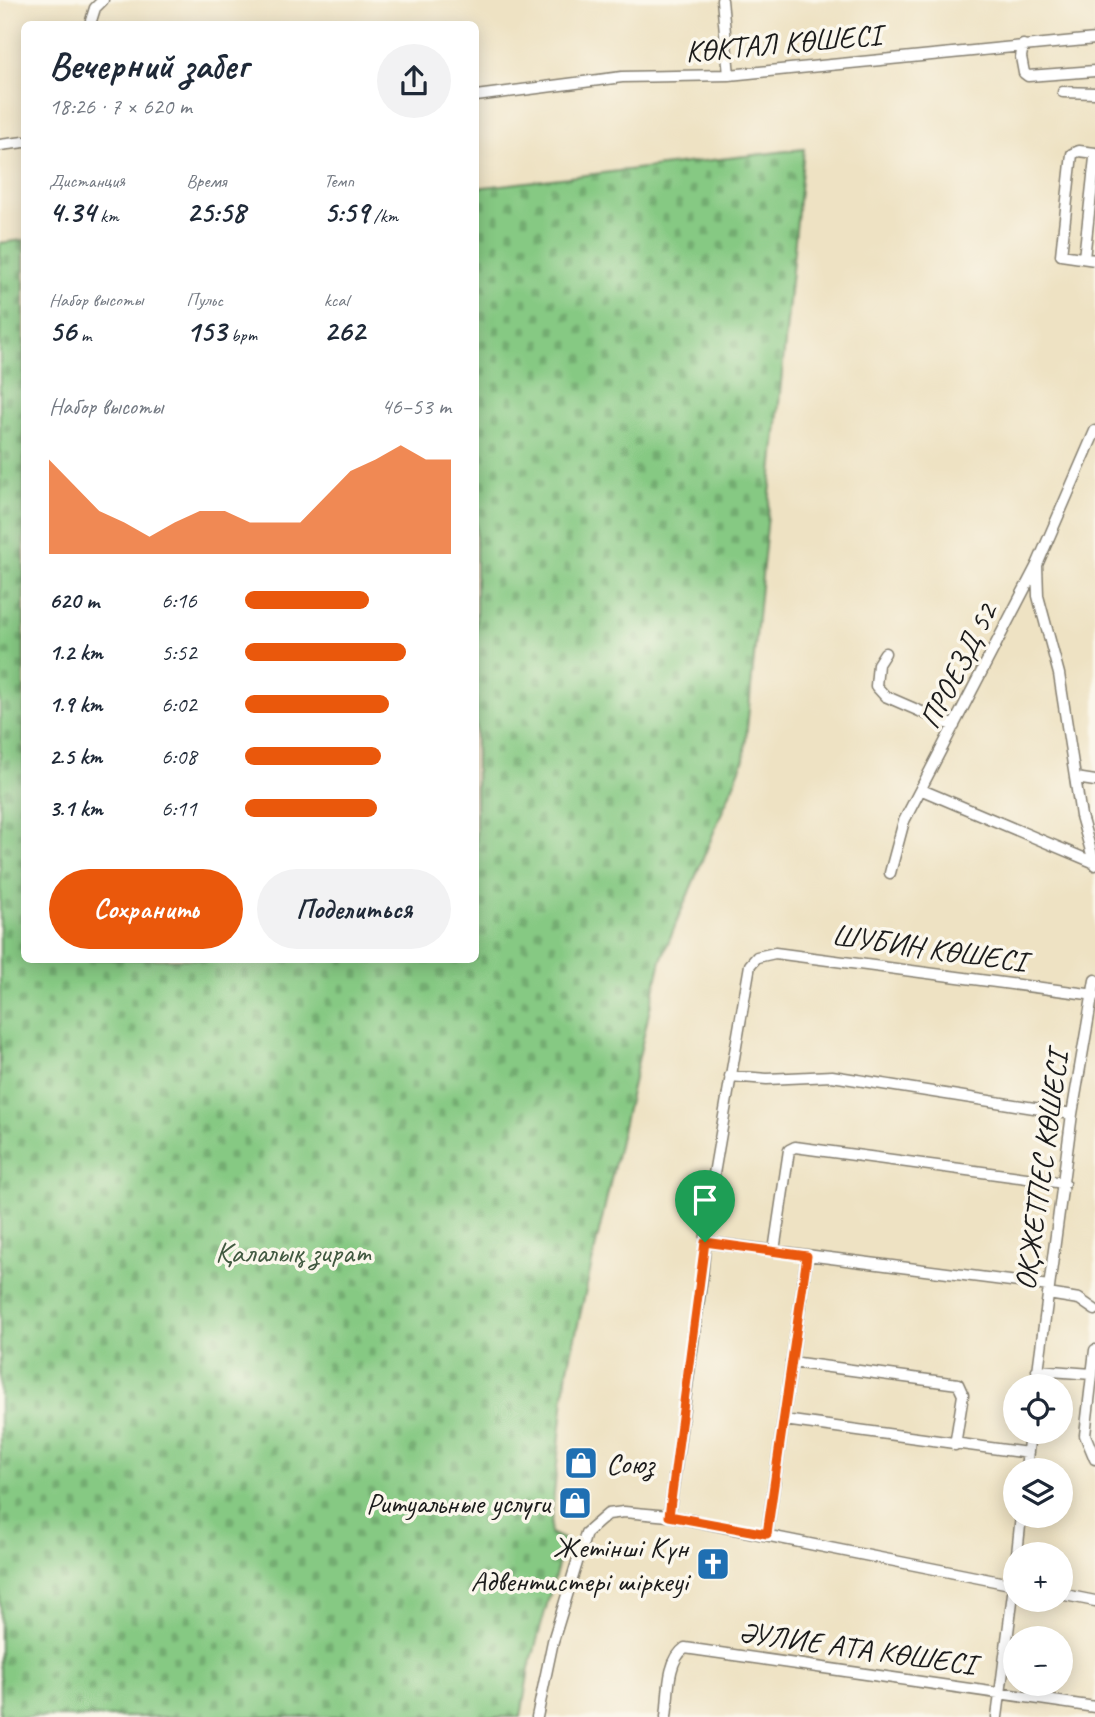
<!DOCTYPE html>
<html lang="ru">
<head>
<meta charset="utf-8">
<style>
	:root { --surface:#fff; --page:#f2f2f3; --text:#1f2937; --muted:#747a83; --accent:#ea580c }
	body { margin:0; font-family:Caveat,sans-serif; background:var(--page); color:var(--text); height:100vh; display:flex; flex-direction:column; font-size:26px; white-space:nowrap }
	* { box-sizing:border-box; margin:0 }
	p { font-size:23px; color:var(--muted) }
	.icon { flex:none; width:38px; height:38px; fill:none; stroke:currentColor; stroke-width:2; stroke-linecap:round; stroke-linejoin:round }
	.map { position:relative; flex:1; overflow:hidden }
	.drawer { position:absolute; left:21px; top:21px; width:458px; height:942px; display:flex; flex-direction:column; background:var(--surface); border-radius:10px; box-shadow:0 4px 18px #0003 }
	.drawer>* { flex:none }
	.controls { position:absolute; left:1003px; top:1374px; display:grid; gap:14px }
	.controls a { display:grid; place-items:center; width:70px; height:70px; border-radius:50%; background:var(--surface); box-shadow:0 4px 18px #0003; font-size:35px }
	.pin { position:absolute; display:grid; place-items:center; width:60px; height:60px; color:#fff; margin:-72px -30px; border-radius:50% 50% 50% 0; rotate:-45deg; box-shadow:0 0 7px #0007 }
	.pin .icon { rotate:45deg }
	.round { display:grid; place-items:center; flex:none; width:74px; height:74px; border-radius:37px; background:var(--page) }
	.head { display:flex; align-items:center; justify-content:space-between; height:119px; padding:0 28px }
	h1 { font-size:38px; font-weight:700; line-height:52px }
	.figures { display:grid; grid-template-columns:repeat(3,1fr); gap:10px; height:119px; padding:7px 28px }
	.figures div { display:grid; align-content:center }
	.figures b { font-size:30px; font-weight:700 }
	.figures small { font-size:19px; font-weight:400 }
	.figures p { font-size:19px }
	.chart { height:196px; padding:14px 28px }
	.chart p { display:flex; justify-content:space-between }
	.chart svg { width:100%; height:126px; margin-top:7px; fill:var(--accent); opacity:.7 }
	.primary-button { display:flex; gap:14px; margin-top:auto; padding:14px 28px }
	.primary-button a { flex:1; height:80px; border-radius:42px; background:var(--accent); color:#fff; font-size:28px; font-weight:700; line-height:80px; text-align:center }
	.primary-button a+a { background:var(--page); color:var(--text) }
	ul { padding:0 28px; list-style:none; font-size:23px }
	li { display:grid; grid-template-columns:112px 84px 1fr; align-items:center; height:52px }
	li i { height:18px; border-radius:9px; background:var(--accent) }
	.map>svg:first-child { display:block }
	.cemetery { fill:url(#cemetery-stones); stroke:#517250; stroke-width:2 }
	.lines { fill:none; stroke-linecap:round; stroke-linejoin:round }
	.minor-casing { stroke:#857f70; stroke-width:13 }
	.minor { stroke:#fff; stroke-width:10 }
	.route-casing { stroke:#fff; stroke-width:14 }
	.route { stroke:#ea580c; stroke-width:9 }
	.labels { text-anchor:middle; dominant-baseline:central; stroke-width:7; stroke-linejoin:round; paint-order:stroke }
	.street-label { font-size:30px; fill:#1c1c1c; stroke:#fbf7ec }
	.park-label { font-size:30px; fill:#415940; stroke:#fbf7ec }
	.poi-label { font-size:30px; fill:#1c1c1c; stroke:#fbf7ec; text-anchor:end }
</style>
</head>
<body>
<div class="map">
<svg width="1095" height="1717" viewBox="0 0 1095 1717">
	<defs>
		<pattern id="cemetery-stones" width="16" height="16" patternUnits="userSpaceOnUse" patternTransform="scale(1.75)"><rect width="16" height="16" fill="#86c983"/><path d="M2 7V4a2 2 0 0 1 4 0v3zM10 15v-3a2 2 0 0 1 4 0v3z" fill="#73ac71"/></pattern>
	</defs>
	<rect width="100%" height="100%" fill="#fbf7ec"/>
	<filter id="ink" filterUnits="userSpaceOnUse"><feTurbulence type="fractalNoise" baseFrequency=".0143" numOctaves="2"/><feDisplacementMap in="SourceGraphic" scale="14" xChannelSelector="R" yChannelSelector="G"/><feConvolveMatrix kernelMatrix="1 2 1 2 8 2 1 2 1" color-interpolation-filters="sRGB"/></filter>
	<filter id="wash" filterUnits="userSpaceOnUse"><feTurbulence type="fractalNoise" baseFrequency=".00686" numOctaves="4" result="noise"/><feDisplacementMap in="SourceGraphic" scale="28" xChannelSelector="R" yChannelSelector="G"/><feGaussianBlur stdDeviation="1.57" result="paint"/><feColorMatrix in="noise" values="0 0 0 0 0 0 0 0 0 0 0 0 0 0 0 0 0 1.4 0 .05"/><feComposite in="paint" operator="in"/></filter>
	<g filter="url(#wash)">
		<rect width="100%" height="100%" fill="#eee2c3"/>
		<!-- cemetery -->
		<path class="cemetery" d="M804 149 744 759 661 960 566 1377 550 1533 565 1540 529 1669 521 1717H0V243L24 240V959H476V188Z"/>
	</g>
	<g filter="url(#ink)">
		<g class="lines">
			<defs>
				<path id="minor" d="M722 0 729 75
					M90 24 95 8 103 0
					M1023 45 1021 57 1024 73 1028 76 1095 71
					M1063 92 1095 93
					M476 96 622 77 729 75 1095 39
					M0 145 24 142
					M1095 153 1079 151 1072 154 1061 255 1095 260
					M1084 258 1095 158
					M1095 431 1037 565 1038 596 1059 674 1081 816 1095 865
					M885 653 878 664 876 686 885 696 954 726
					M1076 778 1095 781
					M922 790 1095 863
					M890 873 904 821 1037 565
					M730 1076 767 1079 832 1076 1072 1114
					M705 1242 1049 1286
					M774 1251 789 1150 795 1147 1064 1183
					M1048 1294 1079 1299 1095 1310
					M1095 1350 1085 1435 1095 1459
					M791 1362 958 1384 963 1395 955 1445
					M1037 1370 1092 1374
					M1036 1386 1072 1114 1095 980
					M784 1420 1028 1453
					M1026 1470 1030 1432
					M669 1516 702 1278 709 1203 750 965 757 957 775 953 1095 995
					M767 1534 807 1256
					M1017 1554 1021 1516
					M1060 1594 1095 1601
					M537 1717 553 1641 586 1533 608 1514 624 1512 669 1516 1015 1585
					M666 1717C669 1697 666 1661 685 1648L1095 1707
					M997 1717 1015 1578"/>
			</defs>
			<!-- minor casing -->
			<use href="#minor" class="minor-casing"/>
			<!-- minor -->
			<use href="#minor" class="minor"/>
		</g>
	</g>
	<g class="lines" filter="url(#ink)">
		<defs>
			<path id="route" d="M705 1242 807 1256 767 1534 669 1516Z"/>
		</defs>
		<!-- route casing -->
		<use href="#route" class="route-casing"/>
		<!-- route -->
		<use href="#route" class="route"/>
	</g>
	<!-- icons -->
	<defs>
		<symbol id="shop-square" viewBox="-11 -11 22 22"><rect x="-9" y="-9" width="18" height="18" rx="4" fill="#1f6fb2" stroke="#fbf7ec"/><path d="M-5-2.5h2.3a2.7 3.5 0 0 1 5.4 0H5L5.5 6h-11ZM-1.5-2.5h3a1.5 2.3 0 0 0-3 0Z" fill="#fff"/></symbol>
		<symbol id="church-square" viewBox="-11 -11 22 22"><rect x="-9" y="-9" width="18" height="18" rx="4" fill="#1f6fb2" stroke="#fbf7ec"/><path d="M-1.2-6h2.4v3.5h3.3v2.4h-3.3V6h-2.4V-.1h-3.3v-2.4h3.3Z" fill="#fff"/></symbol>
	</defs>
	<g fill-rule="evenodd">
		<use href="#shop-square" x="562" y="1444" width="38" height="38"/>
		<use href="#shop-square" x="556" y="1484" width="38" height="38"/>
		<use href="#church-square" x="694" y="1545" width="38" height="38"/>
	</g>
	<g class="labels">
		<!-- street labels -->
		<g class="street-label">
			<text transform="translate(783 43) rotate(-5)">КӨКТАЛ КӨШЕСІ</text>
			<text transform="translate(958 666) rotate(-63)">ПРОЕЗД 52</text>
			<text transform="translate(929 948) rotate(8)">ШУБИН КӨШЕСІ</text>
			<text transform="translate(1041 1171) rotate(-82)">ОҚЖЕТПЕС КӨШЕСІ</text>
			<text transform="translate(857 1648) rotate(8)">ӘУЛИЕ АТА КӨШЕСІ</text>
		</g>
		<!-- park labels -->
		<g class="park-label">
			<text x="293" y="1252">Қалалық зират</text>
		</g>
		<!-- poi labels -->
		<g class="poi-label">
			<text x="606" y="1463" text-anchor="start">Союз</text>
			<text x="550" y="1503">Ритуальные услуги</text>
			<text x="688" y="1547">Жетінші Күн<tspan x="688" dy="34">Адвентистері шіркеуі</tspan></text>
		</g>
	</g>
</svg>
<div class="controls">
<a><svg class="icon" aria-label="locate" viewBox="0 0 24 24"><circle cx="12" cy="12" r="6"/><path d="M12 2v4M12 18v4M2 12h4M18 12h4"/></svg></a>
<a><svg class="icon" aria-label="layers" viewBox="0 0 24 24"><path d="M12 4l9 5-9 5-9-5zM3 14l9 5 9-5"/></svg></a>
<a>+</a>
<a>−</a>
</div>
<div class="pin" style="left:705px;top:1242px;background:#1e9e55"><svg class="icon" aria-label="arrive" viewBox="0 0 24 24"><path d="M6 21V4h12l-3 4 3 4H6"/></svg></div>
<section class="drawer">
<div class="head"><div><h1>Вечерний забег</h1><p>18:26 · 7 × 620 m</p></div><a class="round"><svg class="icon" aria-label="share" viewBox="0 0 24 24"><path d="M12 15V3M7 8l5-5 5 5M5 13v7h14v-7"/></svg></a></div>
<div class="figures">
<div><p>Дистанция</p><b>4.34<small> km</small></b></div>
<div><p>Время</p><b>25:58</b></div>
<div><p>Темп</p><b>5:59<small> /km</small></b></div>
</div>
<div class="figures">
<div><p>Набор высоты</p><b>56<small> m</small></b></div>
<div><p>Пульс</p><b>153<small> bpm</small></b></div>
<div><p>kcal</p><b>262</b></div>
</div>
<div class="chart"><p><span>Набор высоты</span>46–53 m</p>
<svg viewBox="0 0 160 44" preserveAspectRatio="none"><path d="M0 44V11L10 20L20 29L30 33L40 38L50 33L60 29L70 29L80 33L90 33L100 33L110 24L120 15L130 11L140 6L150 11L160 11V44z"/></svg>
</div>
<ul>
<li><b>620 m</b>6:16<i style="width:60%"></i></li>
<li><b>1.2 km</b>5:52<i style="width:78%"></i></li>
<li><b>1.9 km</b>6:02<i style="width:70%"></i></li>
<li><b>2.5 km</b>6:08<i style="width:66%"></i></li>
<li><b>3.1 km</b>6:11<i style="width:64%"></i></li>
</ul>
<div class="primary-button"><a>Сохранить</a><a>Поделиться</a></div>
</section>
</div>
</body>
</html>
